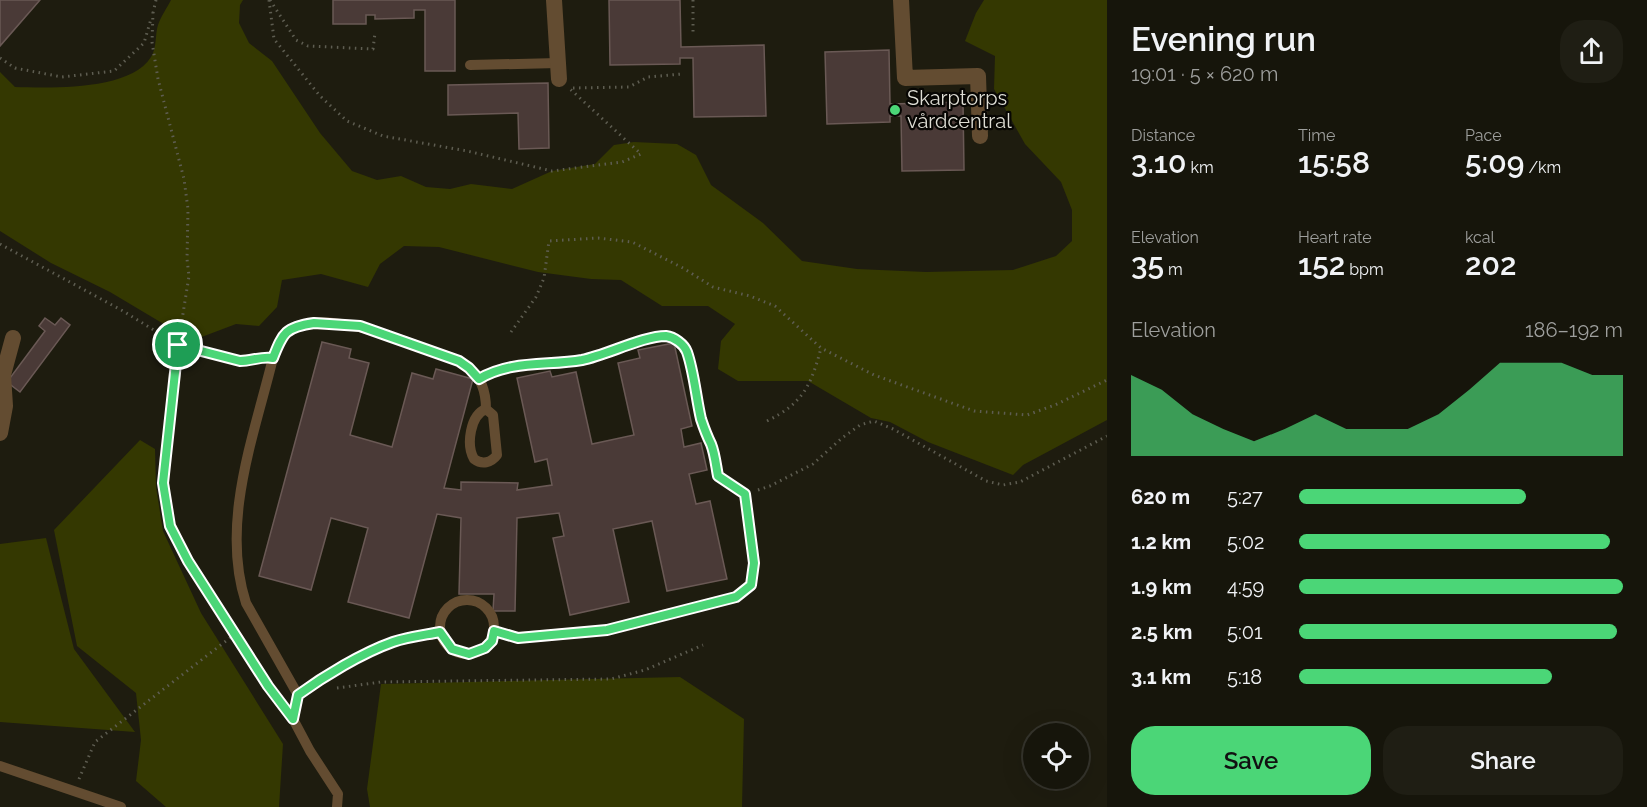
<!DOCTYPE html>
<html lang="en">
<head>
<meta charset="utf-8">
<style>
	:root { --surface:#16150b; --page:#1f1e14; --text:#f1f3f6; --muted:#9e9f9d; --line:#35342c; --accent:#4bd677 }
	body { margin:0; font-family:Raleway,sans-serif; background:var(--page); color:var(--text); height:100vh; display:flex; flex-direction:column; font-size:22px; white-space:nowrap }
	* { box-sizing:border-box; margin:0 }
	p { font-size:20px; color:var(--muted) }
	.icon { flex:none; width:33px; height:33px; fill:none; stroke:currentColor; stroke-width:2; stroke-linecap:round; stroke-linejoin:round }
	.map { position:relative; flex:1; overflow:hidden }
	.sheet { display:flex; flex-direction:column; background:var(--surface); width:540px }
	.sheet>* { flex:none }
	.tools { position:absolute; left:1023px; top:723px; display:grid; gap:12px }
	.tools a { display:grid; place-items:center; width:66px; height:66px; border-radius:50%; background:var(--surface); box-shadow:0 6px 24px #0002,0 0 0 2px var(--line); font-size:30px }
	.pin { position:absolute; display:grid; place-items:center; width:51px; height:51px; color:#fff; margin:-26px; border:3px solid #fff; border-radius:50%; box-shadow:0 2px 6px #0007 }
	.round { display:grid; place-items:center; flex:none; width:63px; height:63px; border-radius:24px; background:var(--page) }
	.head { display:flex; align-items:center; justify-content:space-between; height:102px; padding:0 24px }
	h1 { font-size:33px; font-weight:600; line-height:45px }
	.stats { display:grid; grid-template-columns:repeat(3,1fr); gap:9px; height:102px; padding:6px 24px }
	.stats div { display:grid; align-content:center }
	.stats b { font-size:30px; font-weight:600 }
	.stats small { font-size:16px; font-weight:400 }
	.stats p { font-size:16px }
	.chart { height:168px; padding:12px 24px }
	.chart p { display:flex; justify-content:space-between }
	.chart svg { width:100%; height:108px; margin-top:6px; fill:var(--accent); opacity:.7 }
	.primary-button { display:flex; gap:12px; margin-top:auto; padding:12px 24px }
	.primary-button a { flex:1; height:69px; border-radius:24px; background:var(--accent); color:#111; font-size:24px; font-weight:600; line-height:69px; text-align:center }
	.primary-button a+a { background:var(--page); color:var(--text) }
	ul { padding:0 24px; list-style:none; font-size:20px }
	li { display:grid; grid-template-columns:96px 72px 1fr; align-items:center; height:45px }
	li i { height:15px; border-radius:8px; background:var(--accent) }
	main { display:flex; flex:1; min-height:0 }
	.map>svg:first-child { display:block }
	.green { fill:#343801 }
	.building { fill:#4a3a37; stroke:#6a5955; stroke-width:1.5 }
	.lines { fill:none; stroke-linecap:round; stroke-linejoin:round }
	.path { stroke:#5e5d51; stroke-width:3; stroke-dasharray:1.5 4.5; stroke-linecap:butt }
	.service { stroke:#634c31; stroke-width:10 }
	.minor { stroke:#634c31; stroke-width:16 }
	.route-casing { stroke:#fff; stroke-width:12 }
	.route { stroke:#4bd677; stroke-width:8 }
	.poi-dot { fill:#4bd677; stroke:#070603; stroke-width:2 }
	.labels { text-anchor:middle; dominant-baseline:central; stroke-width:4.5; stroke-linejoin:round; paint-order:stroke }
	.poi-label { font-size:20px; fill:#dfded5; stroke:#070603; text-anchor:start }
</style>
</head>
<body>
<main>
<div class="map">
<svg width="1107" height="807" viewBox="0 0 1107 807">
	<rect width="100%" height="100%" fill="#1e1c0f"/>
	<!-- green -->
	<path class="green" d="M171 0H243L240 5 239 23 249 43 272 61 320 133 352 171 377 180 401 176 426 187 450 189 471 184 512 189 552 171 595 164 614 145 634 142 677 144 696 155 711 185 763 223 802 261 857 269 926 272 1013 270 1056 256 1072 241V210L1061 182 1025 144 994 89 995 56 965 41 976 13 984 0H1107V420L1023 465 1013 475 928 442 890 422 871 418 808 381H738L718 369 721 341 735 324 708 306H662L621 280 591 279 538 272 439 247 404 246 380 264 368 287 321 274 282 280 277 307 259 326 236 324 199 338 162 323 110 292 51 263 0 231V72L15 87C50 88 130 91 151 57 157 48 155 34 158 25 161 16 167 8 171 0Z
		M140 440 155 449 156 487 163 531 201 613 283 744 279 807H166L136 781 141 740 136 693 77 646 54 530Z
		M46 538 74 649 135 732 0 722V544Z
		M680 677 744 719 742 807H370L367 789 381 684Z"/>
	<!-- building -->
	<path class="building" d="M0 0H40L0 46Z
		M333 0H455V71H425V10H414V18L375 19V15H366V24H333Z
		M609 0H680L681 47 764 45 766 116 694 117 693 58H680V64L610 65Z
		M889 50 890 104 963 102 964 170 902 171 901 116H890V122L827 124 825 52Z
		M548 83 549 148 519 149 518 113 448 115V85Z
		M45 318 55 325 61 318 70 325 20 392 7 382 45 331 39 326Z
		M322 342 351 349 349 358 369 363 350 435 392 447 412 373 433 379 436 369 473 379 444 488 461 490V482L518 483 517 490 552 485 547 459 535 462 517 378 550 371 552 377 576 372 592 444 634 435 618 363 640 358 638 350 674 343 692 426 681 429 684 447 701 443 707 470 689 474 696 504 710 501 727 579 667 591 652 521 613 529 629 602 570 615 553 538 564 536 559 513 517 518 515 611H493L494 594H459L461 518 437 514 409 618 348 602 368 528 331 518 311 590 259 576Z"/>
	<g class="lines">
		<!-- path -->
		<path class="path" d="M269 0 274 39 320 96 347 121 383 136 467 151 552 171 622 162 641 154 570 89
			M270 0 296 40 308 46 373 49 375 33
			M693 0V35
			M153 12 152 42 158 79 184 179 188 209 187 259 189 276 178 345 240 361H249L258 358
			M153 13 156 0
			M0 58 15 68 62 77 114 71 144 43 151 19
			M573 88 629 87 648 77 682 74
			M0 244 123 311 178 345 163 483 169 526 188 561 281 704
			M511 332 536 297 544 278 549 241 598 238 632 242 683 268 713 287 750 296 775 306 821 348 874 375 974 411 1027 415 1055 405 1107 380
			M491 372 509 367 578 361 601 356 629 346 666 336 677 339 686 349 702 419 706 437 711 445 718 476 733 486
			M767 421C803 403 811 386 821 348
			M758 490 770 486 813 464 842 438 860 425 874 421 893 429 986 481 1003 485 1020 482 1107 436
			M337 688 381 682 611 679 645 670 703 645
			M79 779 95 742 235 634"/>
		<!-- service -->
		<path class="service" d="M470 65 558 63
			M440 627a27 27 0 1 1 54 0a27 27 0 1 1-54 0Z
			M494 631 518 637 607 630 736 597 751 585 754 563 745 494
			M298 695 246 603C220 523 254 436 273 358 277 348 280 336 289 330 322 308 397 338 431 351 443 355 459 359 469 368 482 378 486 393 486 409L493 415 497 455C491 463 482 465 474 459 466 445 470 415 486 409
			M0 766 121 807
			M337 807 338 794 310 751 293 719 298 695C324 675 362 653 393 642 408 637 425 635 440 632"/>
		<!-- minor -->
		<path class="minor" d="M554 0 559 79
			M901 0 905 78 978 76 980 136
			M0 433 5 406 3 375 13 338"/>
	</g>
	<g class="lines">
		<defs>
			<path id="route" d="M314 323 360 326 459 361 469 368 479 379C511 360 547 366 582 360 607 355 643 336 666 336 674 337 684 344 687 352 694 372 696 397 701 419 704 428 707 436 711 444 715 454 716 466 718 476L745 494 754 563 751 585 736 597 607 630 518 638 494 631 492 641 485 648 469 654 452 649 440 632C425 635 408 637 393 642 362 653 324 676 298 695L293 719 268 686 188 561 170 526 163 483 178 345 240 361C252 361 261 356 273 358 283 332 286 327 314 323Z"/>
		</defs>
		<!-- route casing -->
		<use href="#route" class="route-casing"/>
		<!-- route -->
		<use href="#route" class="route"/>
	</g>
	<!-- markers -->
	<circle class="poi-dot" cx="895" cy="110" r="6"/>
	<g class="labels">
		<!-- poi labels -->
		<g class="poi-label">
			<text x="907" y="98">Skarptorps<tspan x="907" dy="23">vårdcentral</tspan></text>
		</g>
	</g>
</svg>
<div class="tools">
<a><svg class="icon" aria-label="locate" viewBox="0 0 24 24"><circle cx="12" cy="12" r="6"/><path d="M12 2v4M12 18v4M2 12h4M18 12h4"/></svg></a>
</div>
<div class="pin" style="left:178px;top:345px;background:#1e9e55"><svg class="icon" aria-label="arrive" viewBox="0 0 24 24"><path d="M6 21V4h12l-3 4 3 4H6"/></svg></div>
</div>
<section class="sheet">
<div class="head"><div><h1>Evening run</h1><p>19:01 · 5 × 620 m</p></div><a class="round"><svg class="icon" aria-label="share" viewBox="0 0 24 24"><path d="M12 15V3M7 8l5-5 5 5M5 13v7h14v-7"/></svg></a></div>
<div class="stats">
<div><p>Distance</p><b>3.10<small> km</small></b></div>
<div><p>Time</p><b>15:58</b></div>
<div><p>Pace</p><b>5:09<small> /km</small></b></div>
</div>
<div class="stats">
<div><p>Elevation</p><b>35<small> m</small></b></div>
<div><p>Heart rate</p><b>152<small> bpm</small></b></div>
<div><p>kcal</p><b>202</b></div>
</div>
<div class="chart"><p><span>Elevation</span>186–192 m</p>
<svg viewBox="0 0 160 44" preserveAspectRatio="none"><path d="M0 44V11L10 17L20 27L30 33L40 38L50 33L60 27L70 33L80 33L90 33L100 27L110 17L120 6L130 6L140 6L150 11L160 11V44z"/></svg>
</div>
<ul>
<li><b>620 m</b>5:27<i style="width:70%"></i></li>
<li><b>1.2 km</b>5:02<i style="width:96%"></i></li>
<li><b>1.9 km</b>4:59<i style="width:100%"></i></li>
<li><b>2.5 km</b>5:01<i style="width:98%"></i></li>
<li><b>3.1 km</b>5:18<i style="width:78%"></i></li>
</ul>
<div class="primary-button"><a>Save</a><a>Share</a></div>
</section>
</main>
</body>
</html>
